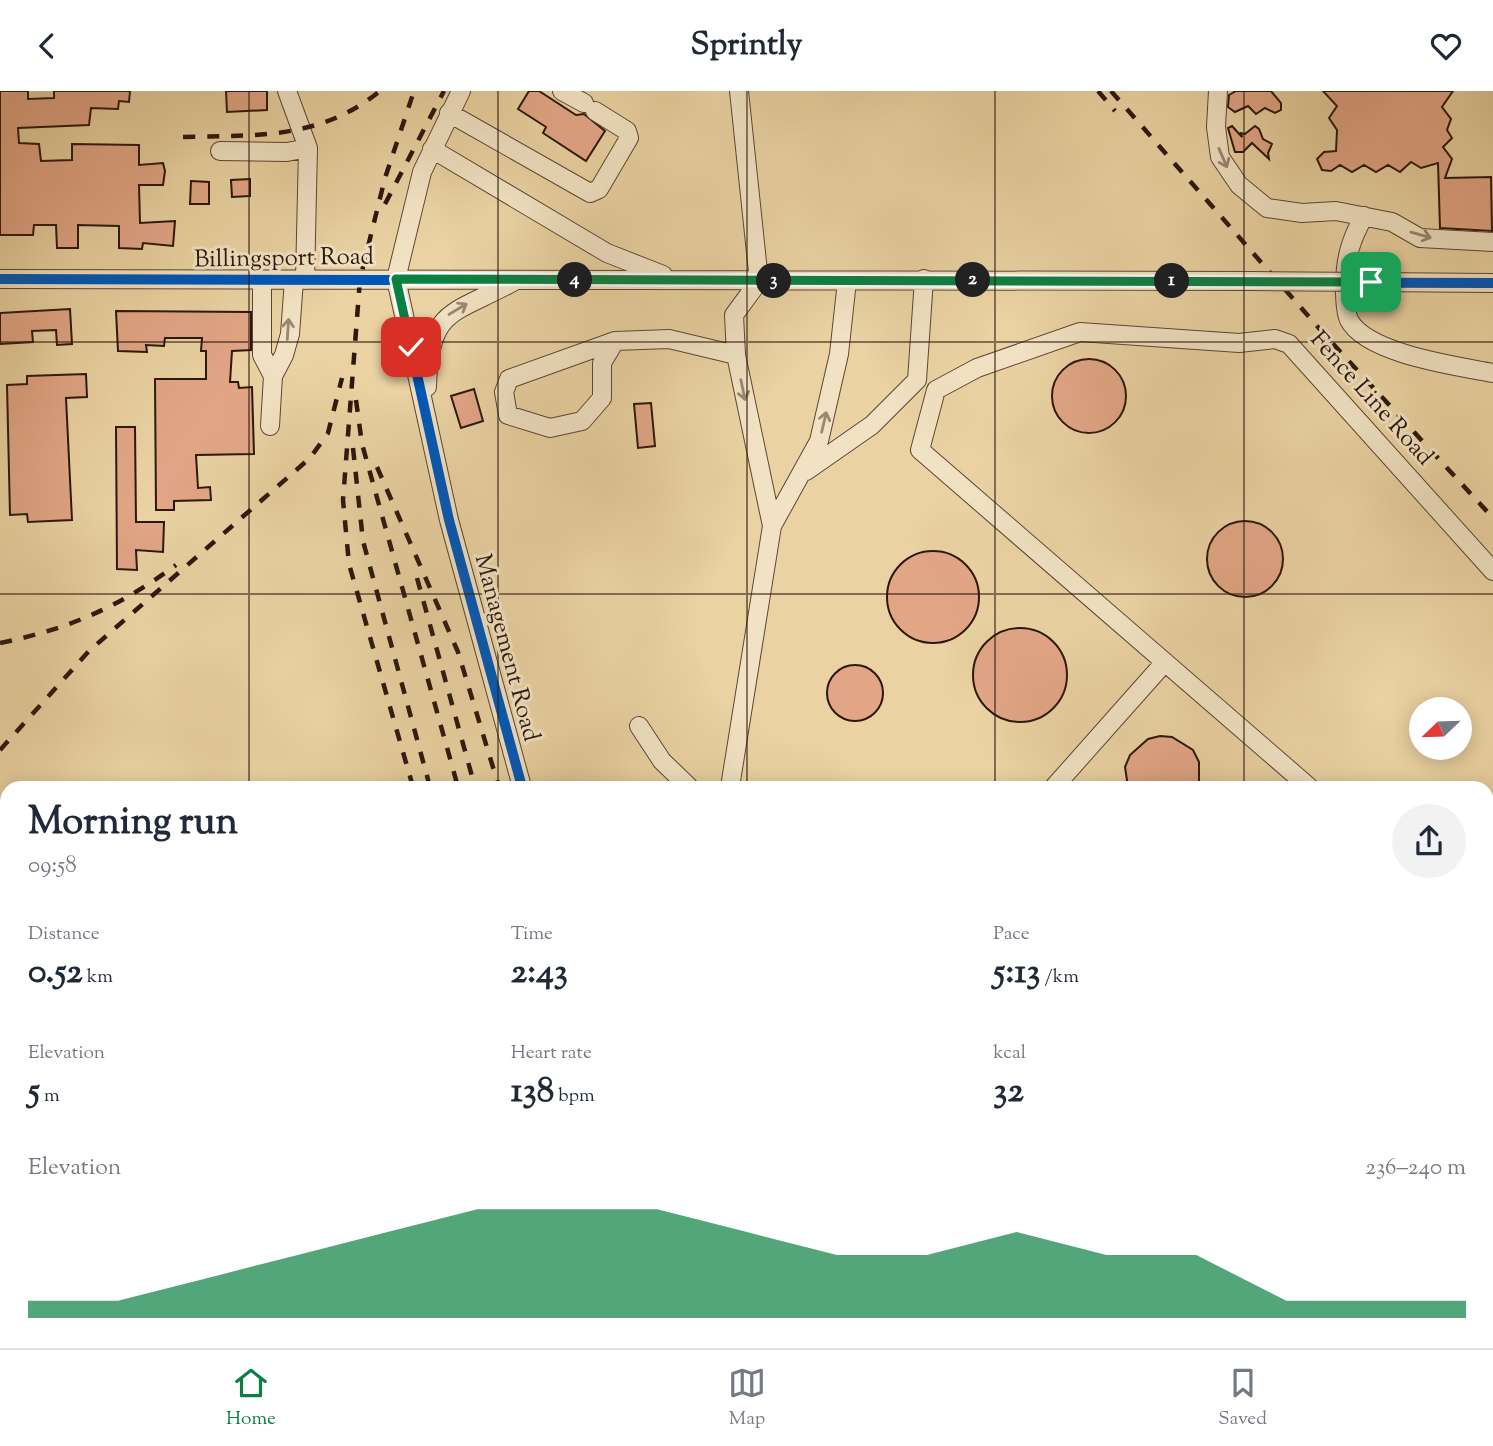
<!DOCTYPE html>
<html lang="en">
<head>
<meta charset="utf-8">
<style>
	:root { --surface:#fff; --page:#f2f2f3; --text:#1f2937; --muted:#747a83; --line:#e0e1e3; --accent:#0b8043 }
	body { margin:0; font-family:"Sorts Mill Goudy",serif; background:var(--page); color:var(--text); height:100vh; display:flex; flex-direction:column; font-size:26px; white-space:nowrap }
	* { box-sizing:border-box; margin:0 }
	p { font-size:23px; color:var(--muted) }
	.icon { flex:none; width:38px; height:38px; fill:none; stroke:currentColor; stroke-width:2; stroke-linecap:round; stroke-linejoin:round }
	.map { position:relative; flex:1; overflow:hidden }
	.side { position:absolute; left:0px; top:690px; width:1494px; height:569px; display:flex; flex-direction:column; background:var(--surface); border-radius:21px 21px 0 0; box-shadow:0 4px 18px #0003 }
	.side>* { flex:none }
	.needle { width:46px; rotate:247deg }
	.tools { position:absolute; left:1409px; top:606px; display:grid; gap:14px }
	.tools a { display:grid; place-items:center; width:63px; height:63px; border-radius:50%; background:var(--surface); box-shadow:0 4px 18px #0003; font-size:35px }
	.pin { position:absolute; display:grid; place-items:center; width:60px; height:60px; color:#fff; margin:-30px; border-radius:14px; box-shadow:0 4px 10px #0006 }
	.km { position:absolute; width:35px; height:35px; margin:-18px; border-radius:50%; background:#222; color:#fff; font-size:19px; line-height:35px; text-align:center }
	.round { display:grid; place-items:center; flex:none; width:74px; height:74px; border-radius:37px; background:var(--page) }
	.headline { display:flex; align-items:center; justify-content:space-between; height:119px; padding:0 28px }
	h1 { font-size:38px; font-weight:800; line-height:52px }
	.metrics { display:grid; grid-template-columns:repeat(3,1fr); gap:10px; height:119px; padding:7px 28px }
	.metrics div { display:grid; align-content:center }
	.metrics b { font-size:35px; font-weight:800 }
	.metrics small { font-size:19px; font-weight:400 }
	.metrics p { font-size:19px }
	.chart { height:196px; padding:14px 28px }
	.chart p { display:flex; justify-content:space-between }
	.chart svg { width:100%; height:126px; margin-top:7px; fill:var(--accent); opacity:.7 }
	header { display:flex; justify-content:space-between; align-items:center; height:91px; padding:0 28px; background:var(--surface); font-size:32px; font-weight:800 }
	.tab-bar { display:flex; justify-content:space-around; align-items:center; height:98px; border-top:2px solid var(--line); background:var(--surface); font-size:19px; color:var(--muted) }
	.tab-bar a { display:grid; justify-items:center; gap:4px }
	.tab-bar .current { color:var(--accent) }
	.map>svg:first-child { display:block }
	.building { fill:#e2a686; stroke:#2c180c; stroke-width:2 }
	.lines { fill:none; stroke-linecap:round; stroke-linejoin:round }
	.minor-casing { stroke:#5c4632; stroke-width:20 }
	.minor { stroke:#f1e2c3; stroke-width:18 }
	.rail { stroke:#2c180c; stroke-width:4.5; stroke-dasharray:12 12; stroke-linecap:butt }
	.minor-bridge-casing { stroke:#5c4632; stroke-width:20; stroke-linecap:butt }
	.minor-bridge { stroke:#f1e2c3; stroke-width:18 }
	.cycleway-casing { stroke:#f1e2c3; stroke-width:15 }
	.cycleway { stroke:#0057b8; stroke-width:10 }
	.oneway { stroke:#988771 }
	.route-casing { stroke:#fff; stroke-width:14 }
	.route { stroke:#0b8043; stroke-width:9 }
	.grid { fill:none; stroke:#2c180c; stroke-width:2; stroke-opacity:0.55 }
	.labels { text-anchor:middle; dominant-baseline:central; stroke-width:6; stroke-linejoin:round; paint-order:stroke }
	.street-label { font-size:24px; fill:#2c180c; stroke:#f1e2c3 }
</style>
</head>
<body>
<header><svg class="icon" aria-label="back" viewBox="0 0 24 24"><path d="M15 5l-7 7 7 7"/></svg>Sprintly<svg class="icon" aria-label="heart" viewBox="0 0 24 24"><path d="M12 20l-8-8c-3-5 5-10 8-4 3-6 11-1 8 4z"/></svg></header>
<div class="map">
<svg width="1493" height="1257" viewBox="0 0 1493 1257">
	<rect width="100%" height="100%" fill="#ead2a2"/>
	<filter id="stains"><feTurbulence type="fractalNoise" baseFrequency=".00286" numOctaves="4"/><feColorMatrix values="0 0 0 0 .2 0 0 0 0 .09 0 0 0 0 .02 0 0 0 .5 -.17"/></filter>
	<radialGradient id="worn" r=".72"><stop offset=".6" stop-color="#630" stop-opacity="0"/><stop offset="1" stop-color="#630" stop-opacity=".3"/></radialGradient>
	<!-- building -->
	<path class="building" d="M0 0H28V8L54 7V0H130L129 11 119 10 118 18 91 17 89 34 18 37 19 52 39 53 41 70 72 69V53L139 54V74L163 72 165 80 163 94H139L140 132 175 130 173 155 143 152 142 158 119 157V135L78 134V157H57L56 134H34L33 144H0Z
		M226 0H267V19L227 21Z
		M529 0H539L576 24 584 23 605 40 586 70 543 42 546 36 518 18Z
		M1236 0H1271L1281 12V19L1275 22 1265 17 1256 23 1248 15 1235 21 1228 16 1229 4Z
		M1323 0H1453L1442 16 1451 28 1447 39 1452 47 1443 56 1452 68 1445 87 1491 86 1492 140 1440 137 1438 72 1421 77 1411 71 1400 81 1388 74 1376 81 1364 74 1352 81 1340 74 1331 80 1322 79 1317 68 1324 61 1336 60 1337 39 1329 27 1337 15Z
		M1232 35 1242 46 1241 42 1245 43 1255 35 1259 38 1263 48 1272 53 1268 62 1269 68 1252 52 1243 61H1235L1228 37Z
		M250 88V105L232 106 231 89Z
		M191 90 209 91V113H190Z
		M70 218 72 253 57 254 56 239 32 240 33 251 0 253V222Z
		M116 220 251 221V259L232 260 230 291H238L239 297 252 296 254 363 196 364 198 397 210 396 211 409 174 410V419H156L155 288H206V260H201L202 247H165L164 255 146 254 147 261 118 260Z
		M1052 305a37 37 0 1 1 74 0a37 37 0 1 1-74 0Z
		M86 283 87 306 66 307 72 429 28 431 27 423 10 424 7 294 27 293V285Z
		M474 298 483 330 461 337 451 305Z
		M651 312 655 355 638 357 634 313Z
		M116 336H135L136 431H164L163 461 136 459 137 479 117 478Z
		M1207 468a38 38 0 1 1 76 0a38 38 0 1 1-76 0Z
		M887 506a46 46 0 1 1 92 0a46 46 0 1 1-92 0Z
		M973 584a47 47 0 1 1 94 0a47 47 0 1 1-94 0Z
		M827 602a28 28 0 1 1 56 0a28 28 0 1 1-56 0Z
		M1160 645 1172 646 1193 659 1199 671V696H1128L1125 676 1130 664 1148 648Z"/>
	<g class="lines">
		<defs>
			<path id="minor" d="M287 0 308 57 305 189
				M461 0 422 81 396 188 449 429 522 696
				M562 0 584 12
				M739 0 759 190 734 224 736 264 772 435
				M1218 0 1216 36 1220 66 1239 94 1267 117 1302 122 1336 120 1392 131 1420 147 1493 151
				M449 22 590 102 599 98 629 47 627 40 595 20
				M432 58 607 162 663 184
				M220 60 287 61 308 57
				M1364 125C1350 150 1345 168 1345 197 1345 207 1345 220 1349 229 1367 263 1457 275 1493 282
				M0 188 1252 190
				M262 189V264L273 285
				M1371 191 1493 192
				M615 250 602 272V307L582 330 550 337 508 324 504 301 509 288 615 250 669 248 736 264
				M427 296C429 217 452 224 513 191
				M270 335 273 285 284 264 290 243 294 189
				M806 380 872 334 917 289 924 188
				M639 635 662 670 689 696
				M730 696 772 435 819 350 839 263 847 190
				M1054 696 1165 571
				M1309 696 920 359 936 299 977 277 1080 241 1239 252 1275 248 1289 253 1493 480
				M1488 851 1493 856
				M724 1251 738 1257
				M968 1251 969 1257
				M592 1257 594 1251
				M1105 1257 1110 1251
				M1271 1257 1274 1251"/>
		</defs>
		<!-- minor casing -->
		<use href="#minor" class="minor-casing"/>
		<!-- minor -->
		<use href="#minor" class="minor"/>
		<!-- rail -->
		<path class="rail" d="M1098 0 1115 20
			M1111 0 1324 243 1493 427
			M183 46C255 44 320 49 380 0
			M385 113 444 0
			M356 309 362 353 458 696
			M353 357 363 450 430 696
			M377 376 458 561 499 696
			M417 487 475 696
			M0 552C69 538 119 516 176 474
			M0 659 89 560 310 367 328 342 342 287
			M413 696 349 473 343 409 360 188 385 87 414 0"/>
		<defs>
			<path id="minor-bridge" d="M1252 190 1371 191"/>
		</defs>
		<!-- minor-bridge casing -->
		<use href="#minor-bridge" class="minor-bridge-casing"/>
		<!-- minor-bridge -->
		<use href="#minor-bridge" class="minor-bridge"/>
		<defs>
			<path id="cycleway" d="M0 188 1493 192
				M396 188 449 429 522 696"/>
		</defs>
		<!-- cycleway casing -->
		<use href="#cycleway" class="cycleway-casing"/>
		<!-- cycleway -->
		<use href="#cycleway" class="cycleway"/>
	</g>
	<!-- one-way arrows -->
	<defs><path id="oneway-shaft" d="M-6 0H5M1.5-3L5.5 0L1.5 3" fill="none" stroke-width="1.6" stroke-linecap="round" stroke-linejoin="round" transform="scale(1.75)"/></defs>
	<g class="oneway">
		<use href="#oneway-shaft" transform="translate(1223 67) rotate(67)"/>
		<use href="#oneway-shaft" transform="translate(1421 144) rotate(16)"/>
		<use href="#oneway-shaft" transform="translate(458 218) rotate(-31)"/>
		<use href="#oneway-shaft" transform="translate(288 238) rotate(-86)"/>
		<use href="#oneway-shaft" transform="translate(743 299) rotate(78)"/>
		<use href="#oneway-shaft" transform="translate(824 331) rotate(-77)"/>
	</g>
	<g class="lines">
		<defs>
			<path id="route" d="M411 256 396 188 1371 191"/>
		</defs>
		<!-- route casing -->
		<use href="#route" class="route-casing"/>
		<!-- route -->
		<use href="#route" class="route"/>
	</g>
	<!-- grid -->
	<path class="grid" d="M249 0V696M498 0V696M747 0V696M995 0V696M1244 0V696M0 251H1493M0 503H1493M0 754H7M1488 754H1493M0 1006H7M1488 1006H1493M249 1251V1257M498 1251V1257M747 1251V1257M995 1251V1257M1244 1251V1257"/>
	<g class="labels">
		<!-- street labels -->
		<g class="street-label">
			<text transform="translate(284 168) rotate(-1)">Billingsport Road</text>
			<text transform="translate(1371 308) rotate(48)">Fence Line Road</text>
			<text transform="translate(506 557) rotate(75)">Management Road</text>
		</g>
	</g>
	<rect width="100%" height="100%" filter="url(#stains)"/>
	<rect width="100%" height="100%" fill="url(#worn)"/>
</svg>
<div class="tools">
<a><svg class="needle" viewBox="-14 -14 28 28"><path d="M0-13l5 13h-10z" fill="#e53935"/><path d="M0 13l5-13h-10z" fill="#747a83"/></svg></a>
</div>
<div class="pin" style="left:1371px;top:191px;background:#1e9e55"><svg class="icon" aria-label="arrive" viewBox="0 0 24 24"><path d="M6 21V4h12l-3 4 3 4H6"/></svg></div>
<div class="pin" style="left:411px;top:256px;background:#d93025"><svg class="icon" aria-label="check" viewBox="0 0 24 24"><path d="M5 12l5 5 9-10"/></svg></div>
<b class="km" style="left:1172px;top:190px">1</b>
<b class="km" style="left:973px;top:189px">2</b>
<b class="km" style="left:774px;top:190px">3</b>
<b class="km" style="left:575px;top:189px">4</b>
<section class="side">
<div class="headline"><div><h1>Morning run</h1><p>09:58</p></div><a class="round"><svg class="icon" aria-label="share" viewBox="0 0 24 24"><path d="M12 15V3M7 8l5-5 5 5M5 13v7h14v-7"/></svg></a></div>
<div class="metrics">
<div><p>Distance</p><b>0.52<small> km</small></b></div>
<div><p>Time</p><b>2:43</b></div>
<div><p>Pace</p><b>5:13<small> /km</small></b></div>
</div>
<div class="metrics">
<div><p>Elevation</p><b>5<small> m</small></b></div>
<div><p>Heart rate</p><b>138<small> bpm</small></b></div>
<div><p>kcal</p><b>32</b></div>
</div>
<div class="chart"><p><span>Elevation</span>236–240 m</p>
<svg viewBox="0 0 160 44" preserveAspectRatio="none"><path d="M0 44V38L10 38L20 30L30 22L40 14L50 6L60 6L70 6L80 14L90 22L100 22L110 14L120 22L130 22L140 38L150 38L160 38V44z"/></svg>
</div>
</section>
</div>
<nav class="tab-bar">
<a class="current"><svg class="icon" aria-label="home" viewBox="0 0 24 24"><path d="M3 11l9-7 9 7M6 9v11h12V9"/></svg>Home</a>
<a><svg class="icon" aria-label="map" viewBox="0 0 24 24"><path d="M3 6l6-2 6 2 6-2v14l-6 2-6-2-6 2zM9 4v14M15 6v14"/></svg>Map</a>
<a><svg class="icon" aria-label="saved" viewBox="0 0 24 24"><path d="M7 4h10v16l-5-4-5 4z"/></svg>Saved</a>
</nav>
</body>
</html>
